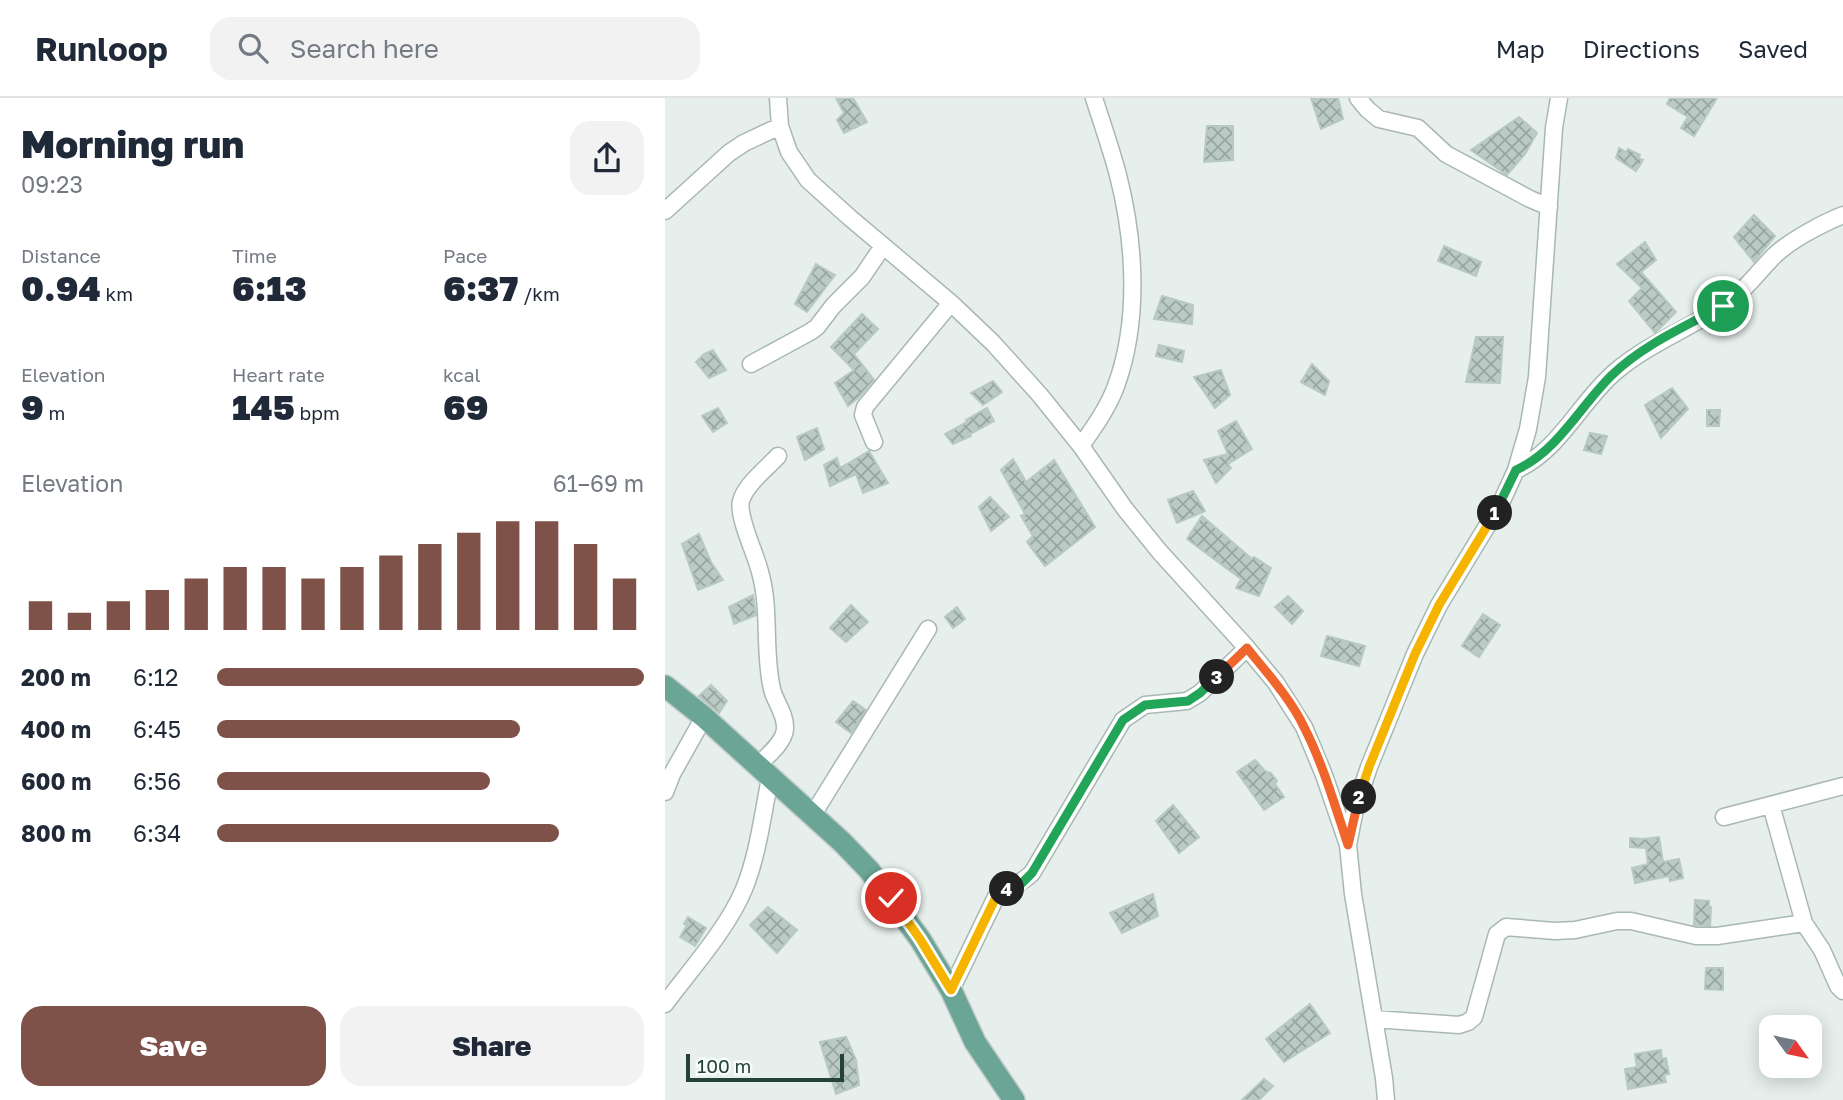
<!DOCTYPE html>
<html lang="en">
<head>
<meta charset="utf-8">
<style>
	:root { --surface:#fff; --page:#f2f2f3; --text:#1f2937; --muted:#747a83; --line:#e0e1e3; --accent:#7f5249 }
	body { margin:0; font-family:"Golos Text",sans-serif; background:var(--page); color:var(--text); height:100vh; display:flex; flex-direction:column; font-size:26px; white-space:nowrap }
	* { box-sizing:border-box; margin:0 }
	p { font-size:23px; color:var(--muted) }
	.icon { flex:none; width:38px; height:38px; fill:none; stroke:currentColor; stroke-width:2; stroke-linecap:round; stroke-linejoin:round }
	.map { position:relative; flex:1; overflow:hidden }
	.panel { display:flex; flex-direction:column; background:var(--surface); width:665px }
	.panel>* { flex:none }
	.needle { width:46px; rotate:123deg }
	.fabs { position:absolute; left:1094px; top:917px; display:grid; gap:14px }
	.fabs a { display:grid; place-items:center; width:63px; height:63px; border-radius:14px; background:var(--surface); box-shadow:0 4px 18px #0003; font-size:35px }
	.scale { position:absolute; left:21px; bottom:18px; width:158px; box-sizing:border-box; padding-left:7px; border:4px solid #24423a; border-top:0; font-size:19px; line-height:24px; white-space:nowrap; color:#24423a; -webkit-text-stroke:5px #f7fbf9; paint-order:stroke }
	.pin { position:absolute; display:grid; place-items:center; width:60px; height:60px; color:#fff; margin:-30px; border:4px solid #fff; border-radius:50%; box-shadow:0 2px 7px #0007 }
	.km { position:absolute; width:35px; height:35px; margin:-18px; border-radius:50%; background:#222; color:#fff; font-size:19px; line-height:35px; text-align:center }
	.round { display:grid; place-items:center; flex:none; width:74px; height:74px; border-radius:21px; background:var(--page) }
	.summary { display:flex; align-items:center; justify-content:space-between; height:119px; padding:0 21px }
	h1 { font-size:38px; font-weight:800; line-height:52px }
	.stats { display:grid; grid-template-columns:repeat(3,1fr); gap:10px; height:119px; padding:7px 21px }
	.stats div { display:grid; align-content:center }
	.stats b { font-size:35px; font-weight:800 }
	.stats small { font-size:19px; font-weight:400 }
	.stats p { font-size:19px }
	.chart { height:196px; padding:14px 21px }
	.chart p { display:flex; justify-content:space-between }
	.chart svg { width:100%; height:126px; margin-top:7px; stroke:var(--accent); stroke-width:6 }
	.cta { display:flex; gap:14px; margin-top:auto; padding:14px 21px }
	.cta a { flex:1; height:80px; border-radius:21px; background:var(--accent); color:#fff; font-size:28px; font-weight:800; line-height:80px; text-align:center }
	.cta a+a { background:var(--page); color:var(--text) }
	ul { padding:0 21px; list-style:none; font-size:23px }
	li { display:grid; grid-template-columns:112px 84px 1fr; align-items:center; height:52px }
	li i { height:18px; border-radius:9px; background:var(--accent) }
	header { display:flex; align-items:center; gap:42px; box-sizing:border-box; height:98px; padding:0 35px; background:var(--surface); border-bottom:2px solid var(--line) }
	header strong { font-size:33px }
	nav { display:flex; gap:38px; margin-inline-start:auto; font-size:24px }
	.search { width:490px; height:63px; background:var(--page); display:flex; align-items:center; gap:18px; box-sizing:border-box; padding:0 24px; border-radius:21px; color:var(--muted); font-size:26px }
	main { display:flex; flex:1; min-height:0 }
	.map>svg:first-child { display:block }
	.building { fill:url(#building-cross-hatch); stroke:#b8c9c2; stroke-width:2 }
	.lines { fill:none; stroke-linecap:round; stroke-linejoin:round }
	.minor-casing { stroke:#a8b8b2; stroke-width:19 }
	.major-casing { stroke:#c2cac8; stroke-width:24 }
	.minor { stroke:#fff; stroke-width:16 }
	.major { stroke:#6aa596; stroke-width:21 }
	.split-1-casing { stroke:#fff; stroke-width:14 }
	.split-2-casing { stroke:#fff; stroke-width:14 }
	.split-3-casing { stroke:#fff; stroke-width:14 }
	.split-4-casing { stroke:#fff; stroke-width:14 }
	.split-5-casing { stroke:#fff; stroke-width:14 }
	.split-1 { stroke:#22a559; stroke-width:9 }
	.split-2 { stroke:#f5b400; stroke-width:9 }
	.split-3 { stroke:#f0652b; stroke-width:9 }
	.split-4 { stroke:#22a559; stroke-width:9 }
	.split-5 { stroke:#f5b400; stroke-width:9 }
</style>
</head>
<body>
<header>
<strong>Runloop</strong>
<div class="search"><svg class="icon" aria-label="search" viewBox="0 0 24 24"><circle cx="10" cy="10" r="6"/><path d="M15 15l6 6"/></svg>Search here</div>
<nav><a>Map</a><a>Directions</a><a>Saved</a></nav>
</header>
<main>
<section class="panel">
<div class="summary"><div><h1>Morning run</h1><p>09:23</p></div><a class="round"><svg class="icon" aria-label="share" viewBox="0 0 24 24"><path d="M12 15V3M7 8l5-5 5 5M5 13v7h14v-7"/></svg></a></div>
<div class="stats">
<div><p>Distance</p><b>0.94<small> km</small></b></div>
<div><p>Time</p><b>6:13</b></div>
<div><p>Pace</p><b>6:37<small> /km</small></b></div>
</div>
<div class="stats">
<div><p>Elevation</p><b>9<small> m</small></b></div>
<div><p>Heart rate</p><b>145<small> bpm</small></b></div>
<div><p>kcal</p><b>69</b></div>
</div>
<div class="chart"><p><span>Elevation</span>61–69 m</p>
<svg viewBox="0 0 160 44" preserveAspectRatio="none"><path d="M5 44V34M15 44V38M25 44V34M35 44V30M45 44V26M55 44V22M65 44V22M75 44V26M85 44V22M95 44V18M105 44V14M115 44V10M125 44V6M135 44V6M145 44V14M155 44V26"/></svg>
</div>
<ul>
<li><b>200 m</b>6:12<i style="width:100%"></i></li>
<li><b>400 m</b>6:45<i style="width:71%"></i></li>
<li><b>600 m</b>6:56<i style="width:64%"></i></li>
<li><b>800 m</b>6:34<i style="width:80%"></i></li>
</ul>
<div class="cta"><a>Save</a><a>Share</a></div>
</section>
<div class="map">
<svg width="1178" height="1002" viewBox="0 0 1178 1002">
	<defs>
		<pattern id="building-cross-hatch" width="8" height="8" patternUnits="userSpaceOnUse" patternTransform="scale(1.75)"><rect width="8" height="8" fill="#bbcac4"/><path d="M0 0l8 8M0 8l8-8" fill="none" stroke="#98a6a0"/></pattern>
	</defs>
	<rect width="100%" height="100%" fill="#e6efeb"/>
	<!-- building -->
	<path class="building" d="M171 0H188L202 24 179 35 172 22 179 15Z
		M646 0H673L678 21 656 31Z
		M1005 0H1052L1029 38 1016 30 1023 19 1002 6Z
		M854 19 872 35 860 56 842 77 806 52Z
		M542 28H568V62L539 64Z
		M954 50 961 54 963 51 975 57 973 60 978 62 971 73 951 60Z
		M1089 117 1110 138 1089 164 1069 139Z
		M980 144 991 162 976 174 1011 214 990 235 964 203 977 190 952 166Z
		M779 148 816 164 811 178 773 163Z
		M151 166 170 177 142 214 130 206Z
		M497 198 528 207 527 226 489 221Z
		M197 216 213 231 189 256 209 282 193 300 183 308 170 285 189 272 166 249Z
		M811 239H838L835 285 801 284Z
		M494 247 519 253 517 264 491 258Z
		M48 252 61 272 44 280 31 264 39 256Z
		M647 266 664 283 660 297 636 284Z
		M556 272 565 297 550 310 529 279Z
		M328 283 337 294 318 307 306 295Z
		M1007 290 1023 311 996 340 980 307Z
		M53 310 62 325 48 334 37 318Z
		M322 310 329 323 305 336 306 338 288 346 280 336 302 324 301 322Z
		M1042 312H1055L1054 328H1042Z
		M571 323 587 351 563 366 566 370 551 385 539 362 563 356 553 333Z
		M152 330 159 351 140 362 132 339Z
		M925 335 942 338 936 356 919 352Z
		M204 353 223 385 198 395 191 376 165 388 159 367 172 360 175 370Z
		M348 361 361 384 389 362 430 429 380 468 362 444 368 438 356 418 360 416 336 372Z
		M528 393 540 413 512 425 503 402Z
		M325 399 344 419 326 433 314 409Z
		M537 418 587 461 589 459 606 470 594 498 571 490 576 481 522 441Z
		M34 436 46 464 58 482 33 492 17 446Z
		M88 497 91 517 69 526 64 509Z
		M623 498 638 513 627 526 610 509Z
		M186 507 203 524 181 544 165 530Z
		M292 509 300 521 288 530 280 519Z
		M818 516 835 527 814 559 797 548Z
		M662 538 700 548 694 568 656 558Z
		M46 587 62 603 54 615 34 598Z
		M188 603 201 612 186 635 171 624Z
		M590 662 600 673 606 675 612 683 610 686 619 699 599 712 572 674Z
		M508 707 534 739 514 755 491 723Z
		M994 739 998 764 1014 761 1018 780 1005 783 1004 778 970 785 967 770 983 766 981 750 965 749V740L979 741Z
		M488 796 493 818 457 835 445 815Z
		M1030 802 1044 803V809H1046L1045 828 1029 827Z
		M103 809 132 832 112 855 85 827Z
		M23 819 41 830 30 848 15 839 22 827 19 826Z
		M1041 870H1058V892L1040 891Z
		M645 906 665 935 619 964 601 941Z
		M181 939 191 962 194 987 171 996 155 944Z
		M996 952 997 961 1001 960 1004 976 999 977 1001 984 963 991 960 971 972 969 970 956Z
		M599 981 608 988 594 1002H577Z"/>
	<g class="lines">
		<defs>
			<path id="minor" d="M113 0 115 28 124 54 143 82 184 119 286 205 328 245 374 296 416 348 460 411 494 453 582 550 611 585 639 629 659 677 683 747
				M693 0 702 11 714 21 753 30 781 56 865 101 884 109
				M0 113 64 55 79 45 115 28
				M86 266 145 234 152 229 168 208 197 179 218 148
				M209 344 198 317 200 309 286 205
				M416 348C429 329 443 310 451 288 475 222 470 144 453 77 446 51 437 25 429 0
				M851 372C895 352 914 305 950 274 983 246 1023 231 1059 207 1079 194 1092 175 1109 158 1124 143 1158 125 1178 117
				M92 668C101 659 119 645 120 631 121 616 110 604 107 591 98 552 106 512 95 474 91 456 72 419 76 403 80 387 102 370 113 358
				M0 694 7 676 39 619
				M1106 707 1139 825 1157 852 1173 888 1178 893
				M147 718 263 531
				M1059 719 1178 688
				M286 892 331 799C343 790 356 786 367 775L458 622 480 607 522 603 535 595 582 550
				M0 906C26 871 63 830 79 791 93 757 98 715 105 680
				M709 921 794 927 803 924 809 919 832 836 841 829 890 833 910 832 952 823H966L1031 838H1052L1139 825
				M721 1002 719 980 688 796 683 747 690 711 704 669 750 556 774 507 836 405 851 372 863 331 872 279 889 30 894 0"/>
			<path id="major" d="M0 588 39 619 177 744 204 772 255 841 286 892 310 944 349 1002"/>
		</defs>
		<!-- minor casing -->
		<use href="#minor" class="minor-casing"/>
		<!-- major casing -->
		<use href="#major" class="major-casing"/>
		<!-- minor -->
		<use href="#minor" class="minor"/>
		<!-- major -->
		<use href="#major" class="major"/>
	</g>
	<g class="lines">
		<defs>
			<path id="split-1" d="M830 415 851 372C893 353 915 308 947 277 978 247 1021 228 1058 208"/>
			<path id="split-2" d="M694 699 704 669 750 556 774 507 830 415"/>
			<path id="split-3" d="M552 579 582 550C602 575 625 600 639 629 658 666 670 708 683 747L694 699"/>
			<path id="split-4" d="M342 791 356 786 367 775 458 622 480 607 523 603 535 595 552 579"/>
			<path id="split-5" d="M226 800 255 841 286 892 331 799 342 791"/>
		</defs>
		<!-- split-1 casing -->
		<use href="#split-1" class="split-1-casing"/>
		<!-- split-2 casing -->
		<use href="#split-2" class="split-2-casing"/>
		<!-- split-3 casing -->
		<use href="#split-3" class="split-3-casing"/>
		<!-- split-4 casing -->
		<use href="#split-4" class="split-4-casing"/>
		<!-- split-5 casing -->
		<use href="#split-5" class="split-5-casing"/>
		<!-- split-1 -->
		<use href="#split-1" class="split-1"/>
		<!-- split-2 -->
		<use href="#split-2" class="split-2"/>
		<!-- split-3 -->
		<use href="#split-3" class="split-3"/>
		<!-- split-4 -->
		<use href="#split-4" class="split-4"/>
		<!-- split-5 -->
		<use href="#split-5" class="split-5"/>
	</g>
</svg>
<div class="fabs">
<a><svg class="needle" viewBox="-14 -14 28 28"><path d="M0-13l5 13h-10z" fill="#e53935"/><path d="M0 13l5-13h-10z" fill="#747a83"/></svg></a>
</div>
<div class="scale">100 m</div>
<div class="pin" style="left:1058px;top:208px;background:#1e9e55"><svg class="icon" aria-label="arrive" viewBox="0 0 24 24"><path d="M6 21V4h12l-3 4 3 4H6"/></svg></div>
<div class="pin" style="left:226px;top:800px;background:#d93025"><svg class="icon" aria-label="check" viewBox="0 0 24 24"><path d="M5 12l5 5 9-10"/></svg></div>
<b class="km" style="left:830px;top:415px">1</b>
<b class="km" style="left:694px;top:699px">2</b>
<b class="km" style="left:552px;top:579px">3</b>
<b class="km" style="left:342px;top:791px">4</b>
</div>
</main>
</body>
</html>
